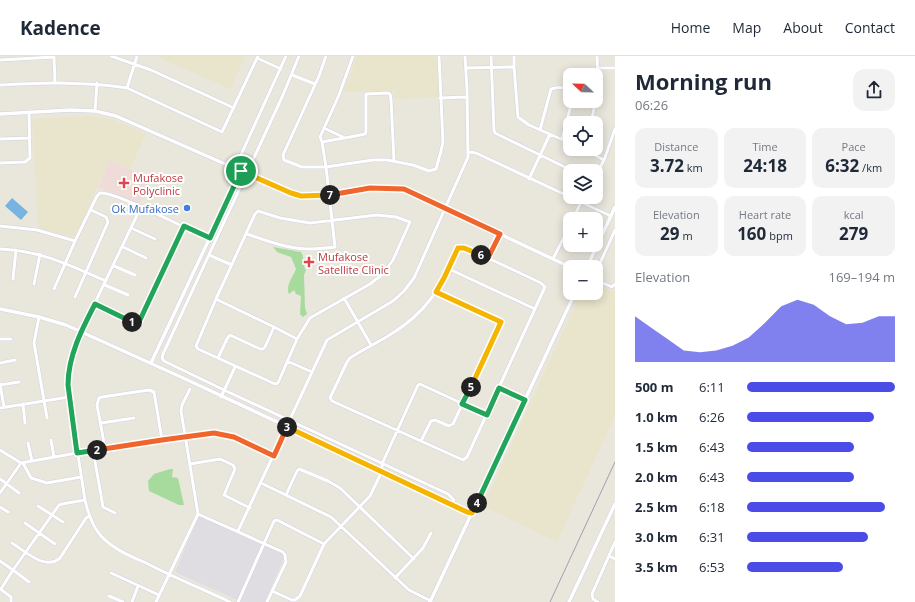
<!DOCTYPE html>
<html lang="en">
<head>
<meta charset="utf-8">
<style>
	:root { --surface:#fff; --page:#f2f2f3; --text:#1f2937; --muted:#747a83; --line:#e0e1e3; --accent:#4b4ce7 }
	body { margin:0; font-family:"Open Sans",sans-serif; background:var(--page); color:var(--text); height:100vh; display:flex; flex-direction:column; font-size:15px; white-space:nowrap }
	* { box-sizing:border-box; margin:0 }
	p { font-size:13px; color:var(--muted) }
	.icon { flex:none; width:22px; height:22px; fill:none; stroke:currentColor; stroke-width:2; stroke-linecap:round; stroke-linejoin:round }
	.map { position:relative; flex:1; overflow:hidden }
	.side { display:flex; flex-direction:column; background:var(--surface); width:300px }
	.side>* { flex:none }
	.needle { width:26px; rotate:292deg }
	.buttons { position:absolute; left:563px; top:12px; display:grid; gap:8px }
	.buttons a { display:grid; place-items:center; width:40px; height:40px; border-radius:8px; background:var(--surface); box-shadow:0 2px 10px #0003; font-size:20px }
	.pin { position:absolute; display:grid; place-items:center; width:34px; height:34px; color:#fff; margin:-17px; border:2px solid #fff; border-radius:50%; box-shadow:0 1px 4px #0007 }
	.km { position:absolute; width:20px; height:20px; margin:-10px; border-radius:50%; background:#222; color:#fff; font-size:11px; line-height:20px; text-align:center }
	.round { display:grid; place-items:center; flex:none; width:42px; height:42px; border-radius:12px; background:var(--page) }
	.headline { display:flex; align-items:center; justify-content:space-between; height:68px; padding:0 20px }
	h1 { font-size:22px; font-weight:700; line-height:30px }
	.metrics { display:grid; grid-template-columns:repeat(3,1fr); gap:6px; height:68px; padding:4px 20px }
	.metrics div { display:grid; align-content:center; border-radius:10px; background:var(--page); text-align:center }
	.metrics b { font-size:17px; font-weight:700 }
	.metrics small { font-size:11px; font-weight:400 }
	.metrics p { font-size:11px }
	.chart { height:112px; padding:8px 20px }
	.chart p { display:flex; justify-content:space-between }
	.chart svg { width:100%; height:72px; margin-top:4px; fill:var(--accent); opacity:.7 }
	ul { padding:0 20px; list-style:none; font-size:13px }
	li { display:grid; grid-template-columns:64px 48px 1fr; align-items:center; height:30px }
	li i { height:10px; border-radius:5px; background:var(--accent) }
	header { display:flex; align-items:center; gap:24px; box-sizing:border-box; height:56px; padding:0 20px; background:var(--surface); border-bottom:1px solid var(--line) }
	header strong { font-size:19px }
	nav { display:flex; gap:22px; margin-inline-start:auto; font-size:14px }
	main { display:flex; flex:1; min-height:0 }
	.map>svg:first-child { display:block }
	.industrial { fill:#dfdce2 }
	.education { fill:#e9e5cc }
	.medical { fill:#efdcd9 }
	.green { fill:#a7db9d }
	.water { fill:#78b3e1 }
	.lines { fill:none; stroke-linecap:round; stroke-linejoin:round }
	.minor-casing { stroke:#d1d1e0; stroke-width:4 }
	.tertiary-casing { stroke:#d1d1e0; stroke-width:4.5 }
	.minor { stroke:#fff; stroke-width:3 }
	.tertiary { stroke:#fff; stroke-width:3.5 }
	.rail { stroke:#a09fb1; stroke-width:1 }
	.split-1-casing { stroke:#fff; stroke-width:8 }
	.split-2-casing { stroke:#fff; stroke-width:8 }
	.split-3-casing { stroke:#fff; stroke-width:8 }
	.split-4-casing { stroke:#fff; stroke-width:8 }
	.split-5-casing { stroke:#fff; stroke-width:8 }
	.split-6-casing { stroke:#fff; stroke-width:8 }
	.split-7-casing { stroke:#fff; stroke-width:8 }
	.split-8-casing { stroke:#fff; stroke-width:8 }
	.split-1 { stroke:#22a559; stroke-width:5 }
	.split-2 { stroke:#22a559; stroke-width:5 }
	.split-3 { stroke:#f0652b; stroke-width:5 }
	.split-4 { stroke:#f5b400; stroke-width:5 }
	.split-5 { stroke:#22a559; stroke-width:5 }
	.split-6 { stroke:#f5b400; stroke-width:5 }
	.split-7 { stroke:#f0652b; stroke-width:5 }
	.split-8 { stroke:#f5b400; stroke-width:5 }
	.health-dot { fill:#e0444e; stroke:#fff; stroke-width:1.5 }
	.shop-dot { fill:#3f7fe0; stroke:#fff; stroke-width:1.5 }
	.labels { text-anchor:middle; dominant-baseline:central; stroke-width:4; stroke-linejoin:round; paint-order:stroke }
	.health-label { font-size:11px; fill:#be3a42; stroke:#fff; text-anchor:start }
	.shop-label { font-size:11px; fill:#366cbe; stroke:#fff; text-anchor:end }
</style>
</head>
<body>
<header>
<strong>Kadence</strong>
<nav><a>Home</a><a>Map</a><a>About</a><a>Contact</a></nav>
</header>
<main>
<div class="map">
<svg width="615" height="546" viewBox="0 0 615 546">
	<rect width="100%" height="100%" fill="#e9e6dc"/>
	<!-- industrial -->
	<path class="industrial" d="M199 460 285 499 265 546H242L175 516Z"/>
	<!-- education -->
	<path class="education" d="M155 0H245L231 33Z
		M357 0H437L439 41 395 43 394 35 344 36Z
		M85 60 111 63 146 78 130 113 109 105 75 182 38 172 32 63Z
		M596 228 615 236V360L557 486 483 450 581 237H596Z"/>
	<!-- medical -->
	<path class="medical" d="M110 104 150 123 139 148 98 131Z"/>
	<!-- green -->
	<path class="green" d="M273 191 301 196C305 202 302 209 306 214L304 219 305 252 307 258 303 261 300 258 301 240 296 238 294 234 289 238C285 231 293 220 296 213L291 201 277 196Z
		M170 413H173L172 421 178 422 184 449H179L149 435 148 425 154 418Z"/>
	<!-- water -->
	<path class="water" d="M12 142 28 156 21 164 5 150Z"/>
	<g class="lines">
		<defs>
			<path id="minor" d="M111 0 151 14 234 52
				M137 0 127 32 222 76 258 0
				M299 0 283 39 163 298 162 302 164 305 224 334 448 438 454 444 452 449
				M326 0 319 20 283 99 284 104 302 111H326L373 104H387L413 109 429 115 436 113 441 95 443 86 439 0
				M491 0 494 74 495 77 573 115
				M54 1 55 27
				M257 2 281 13
				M0 4 54 1V0
				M514 11 518 61 529 69 570 87
				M466 12 514 11V0
				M598 12H615
				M292 19 315 28
				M0 29C43 27 85 25 127 32
				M440 42 467 41
				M95 55 97 27
				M591 67 598 33 597 0
				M324 72 345 82 365 78 366 76V38L388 37 390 38 391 43 394 105
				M540 74 551 33C556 31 565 31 570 33
				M0 83 30 82
				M562 83 572 45
				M322 86 344 82
				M583 93 604 104
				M469 96 476 97 570 141
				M0 107 25 106 30 102 29 56
				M235 112 286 0
				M596 119 604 104 615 73
				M529 123 550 78
				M570 141 611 160
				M141 151 79 280 71 305 68 319 69 341 85 444C88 457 92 470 101 480 113 493 130 500 146 507 173 521 202 533 230 546
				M258 155 280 162 310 167 377 159 396 161 410 166 393 204 383 218 370 228 310 262 297 283 278 327 275 328 198 293 196 290 216 243 255 158Z
				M573 163 581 146
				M0 170 37 174 75 185
				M131 172 155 183
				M247 178C267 185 288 193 310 193 318 193 327 192 335 191L326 111 322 86 320 81 339 39 353 0
				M123 191 146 202
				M462 191 488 202 541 227 545 231 467 401 463 404 332 345 330 342 347 306 350 302C362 294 375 288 388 280 427 257 440 233 458 192Z
				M0 193C42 195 69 209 106 225
				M209 199 232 209
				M488 202 500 178
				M553 203 570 169
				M114 210 135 219
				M449 213 535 253
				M596 216 615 174
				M13 223 16 194
				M596 224 612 231 615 228
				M34 228 40 198
				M105 229 128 239
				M54 233 75 185 97 140 100 137C113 135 169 164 184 171
				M75 241 108 166 106 161 91 154
				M344 242 371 289
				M216 243 274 271
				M95 248 137 267 184 171 210 182
				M39 261 34 287 47 362
				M0 283H11
				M218 302 227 283 230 279 260 293H263L265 291 274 271 297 283
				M287 305 312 316
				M0 307 15 304
				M0 328 4 351
				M0 329 19 326
				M499 332 525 345
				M221 341 235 311
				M23 348 25 367
				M0 352 69 341
				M101 367 134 362
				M51 384 54 401
				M421 385 431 365 435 364 449 370 453 368 501 266 436 236
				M28 387 32 405
				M105 392 97 349 99 342 102 341 149 334 154 336 162 384
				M0 394 21 407 105 392 208 377H214L234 381 274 400
				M93 394 103 451 115 457
				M23 407 31 422 47 427 81 421
				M190 408 220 403 233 409 235 413 224 439 250 452
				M0 423 19 437
				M261 427 331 461 409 534 431 545
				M0 437 21 407
				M286 439 297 415 299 413 328 425 340 432 414 503
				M38 450 63 466
				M0 451 8 456
				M198 458 283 496 285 499 286 506 267 546
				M25 467 55 488
				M238 475 327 284 393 245 404 235 414 222 468 101 467 34 465 0
				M12 487C25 495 45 515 60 502L86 462 89 460
				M609 500 615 503
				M0 505 13 514 59 449 62 448 85 444
				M111 517 159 539
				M395 522 423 492 431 477
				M0 533 11 541V546
				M1 533 13 514 29 526
				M272 535 292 544H295L300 540 324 488 370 440 382 415V408L418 329 420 328 487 359
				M109 540 123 546
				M132 546 138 530
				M156 546 198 458 181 355 182 349 190 333
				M238 546 274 465 277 464 324 488
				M598 546 593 543 592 538 615 486"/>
			<path id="tertiary" d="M0 58 70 54 95 55 116 60 241 115
				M587 211 615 151
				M0 253 39 261 66 269 181 321 472 457
				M151 307 241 115 280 133 301 139H329L370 132 404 133 570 211
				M430 546 575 237
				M569 546 615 448"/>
		</defs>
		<!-- minor casing -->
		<use href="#minor" class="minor-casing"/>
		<!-- tertiary casing -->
		<use href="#tertiary" class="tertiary-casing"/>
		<!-- minor -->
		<use href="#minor" class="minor"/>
		<!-- tertiary -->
		<use href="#tertiary" class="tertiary"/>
		<!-- rail -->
		<path class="rail" d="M550 546 615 406"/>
	</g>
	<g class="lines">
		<defs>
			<path id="split-1" d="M132 266 135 267 139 266 184 170 210 182 241 115"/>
			<path id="split-2" d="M97 394 77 397 68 329C68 300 82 273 95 248L132 266"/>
			<path id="split-3" d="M97 394 162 384 214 377 234 381 274 400 287 371"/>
			<path id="split-4" d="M287 371 467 456 472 457 477 447"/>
			<path id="split-5" d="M471 331 462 348 487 359 499 332 525 344 477 447"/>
			<path id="split-6" d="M471 331 501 266 436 236 444 222 458 192H464L481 199"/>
			<path id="split-7" d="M330 139 370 132 404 133 500 178 488 202 481 199"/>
			<path id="split-8" d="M241 115 291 137 301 140 330 139"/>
		</defs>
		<!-- split-1 casing -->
		<use href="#split-1" class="split-1-casing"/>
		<!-- split-2 casing -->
		<use href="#split-2" class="split-2-casing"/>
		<!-- split-3 casing -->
		<use href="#split-3" class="split-3-casing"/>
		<!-- split-4 casing -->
		<use href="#split-4" class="split-4-casing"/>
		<!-- split-5 casing -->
		<use href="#split-5" class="split-5-casing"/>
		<!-- split-6 casing -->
		<use href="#split-6" class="split-6-casing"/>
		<!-- split-7 casing -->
		<use href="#split-7" class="split-7-casing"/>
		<!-- split-8 casing -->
		<use href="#split-8" class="split-8-casing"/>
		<!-- split-1 -->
		<use href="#split-1" class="split-1"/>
		<!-- split-2 -->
		<use href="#split-2" class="split-2"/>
		<!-- split-3 -->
		<use href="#split-3" class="split-3"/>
		<!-- split-4 -->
		<use href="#split-4" class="split-4"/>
		<!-- split-5 -->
		<use href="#split-5" class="split-5"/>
		<!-- split-6 -->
		<use href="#split-6" class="split-6"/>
		<!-- split-7 -->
		<use href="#split-7" class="split-7"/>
		<!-- split-8 -->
		<use href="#split-8" class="split-8"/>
	</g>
	<!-- markers -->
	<g class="health-dot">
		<path d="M122 121h4v4h4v4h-4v4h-4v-4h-4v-4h4z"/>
		<path d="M307 200h4v4h4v4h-4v4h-4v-4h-4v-4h4z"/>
	</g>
	<circle class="shop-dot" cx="187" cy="152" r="4"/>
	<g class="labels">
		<!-- health labels -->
		<g class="health-label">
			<text x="133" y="121">Mufakose<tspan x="133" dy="13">Polyclinic</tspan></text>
			<text x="318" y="200">Mufakose<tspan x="318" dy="13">Satellite Clinic</tspan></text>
		</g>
		<!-- shop labels -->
		<g class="shop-label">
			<text x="179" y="152">Ok Mufakose</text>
		</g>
	</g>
</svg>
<div class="buttons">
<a><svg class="needle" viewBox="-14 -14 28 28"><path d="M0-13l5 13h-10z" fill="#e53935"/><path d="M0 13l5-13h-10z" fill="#747a83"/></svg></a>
<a><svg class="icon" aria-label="locate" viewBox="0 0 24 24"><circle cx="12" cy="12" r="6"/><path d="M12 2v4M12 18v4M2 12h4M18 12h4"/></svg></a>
<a><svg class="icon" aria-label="layers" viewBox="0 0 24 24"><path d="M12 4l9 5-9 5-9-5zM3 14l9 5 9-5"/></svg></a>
<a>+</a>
<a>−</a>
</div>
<div class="pin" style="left:241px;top:115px;background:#1e9e55"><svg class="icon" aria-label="arrive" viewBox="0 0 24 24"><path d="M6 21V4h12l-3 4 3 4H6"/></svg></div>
<b class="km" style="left:132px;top:266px">1</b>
<b class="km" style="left:97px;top:394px">2</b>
<b class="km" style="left:287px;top:371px">3</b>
<b class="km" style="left:477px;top:447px">4</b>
<b class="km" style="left:471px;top:331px">5</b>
<b class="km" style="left:481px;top:199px">6</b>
<b class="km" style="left:330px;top:139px">7</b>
</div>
<section class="side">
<div class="headline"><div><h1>Morning run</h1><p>06:26</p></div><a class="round"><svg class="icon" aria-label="share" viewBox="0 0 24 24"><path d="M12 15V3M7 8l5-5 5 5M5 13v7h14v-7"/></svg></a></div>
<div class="metrics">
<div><p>Distance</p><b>3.72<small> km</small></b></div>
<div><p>Time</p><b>24:18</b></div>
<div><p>Pace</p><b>6:32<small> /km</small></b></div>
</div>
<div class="metrics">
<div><p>Elevation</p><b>29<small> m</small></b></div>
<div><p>Heart rate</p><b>160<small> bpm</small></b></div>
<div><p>kcal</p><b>279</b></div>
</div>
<div class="chart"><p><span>Elevation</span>169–194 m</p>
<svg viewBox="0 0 160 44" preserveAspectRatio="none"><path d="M0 44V16L10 23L20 30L30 37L40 38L50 37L60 34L70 29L80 20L90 10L100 6L110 9L120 16L130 21L140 20L150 16L160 16V44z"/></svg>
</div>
<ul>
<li><b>500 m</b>6:11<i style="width:100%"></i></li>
<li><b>1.0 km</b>6:26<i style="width:86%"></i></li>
<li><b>1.5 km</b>6:43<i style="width:72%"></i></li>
<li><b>2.0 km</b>6:43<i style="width:72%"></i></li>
<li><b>2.5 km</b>6:18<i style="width:93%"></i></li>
<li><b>3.0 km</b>6:31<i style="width:82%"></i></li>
<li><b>3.5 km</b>6:53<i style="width:65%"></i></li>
</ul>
</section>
</main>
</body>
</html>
